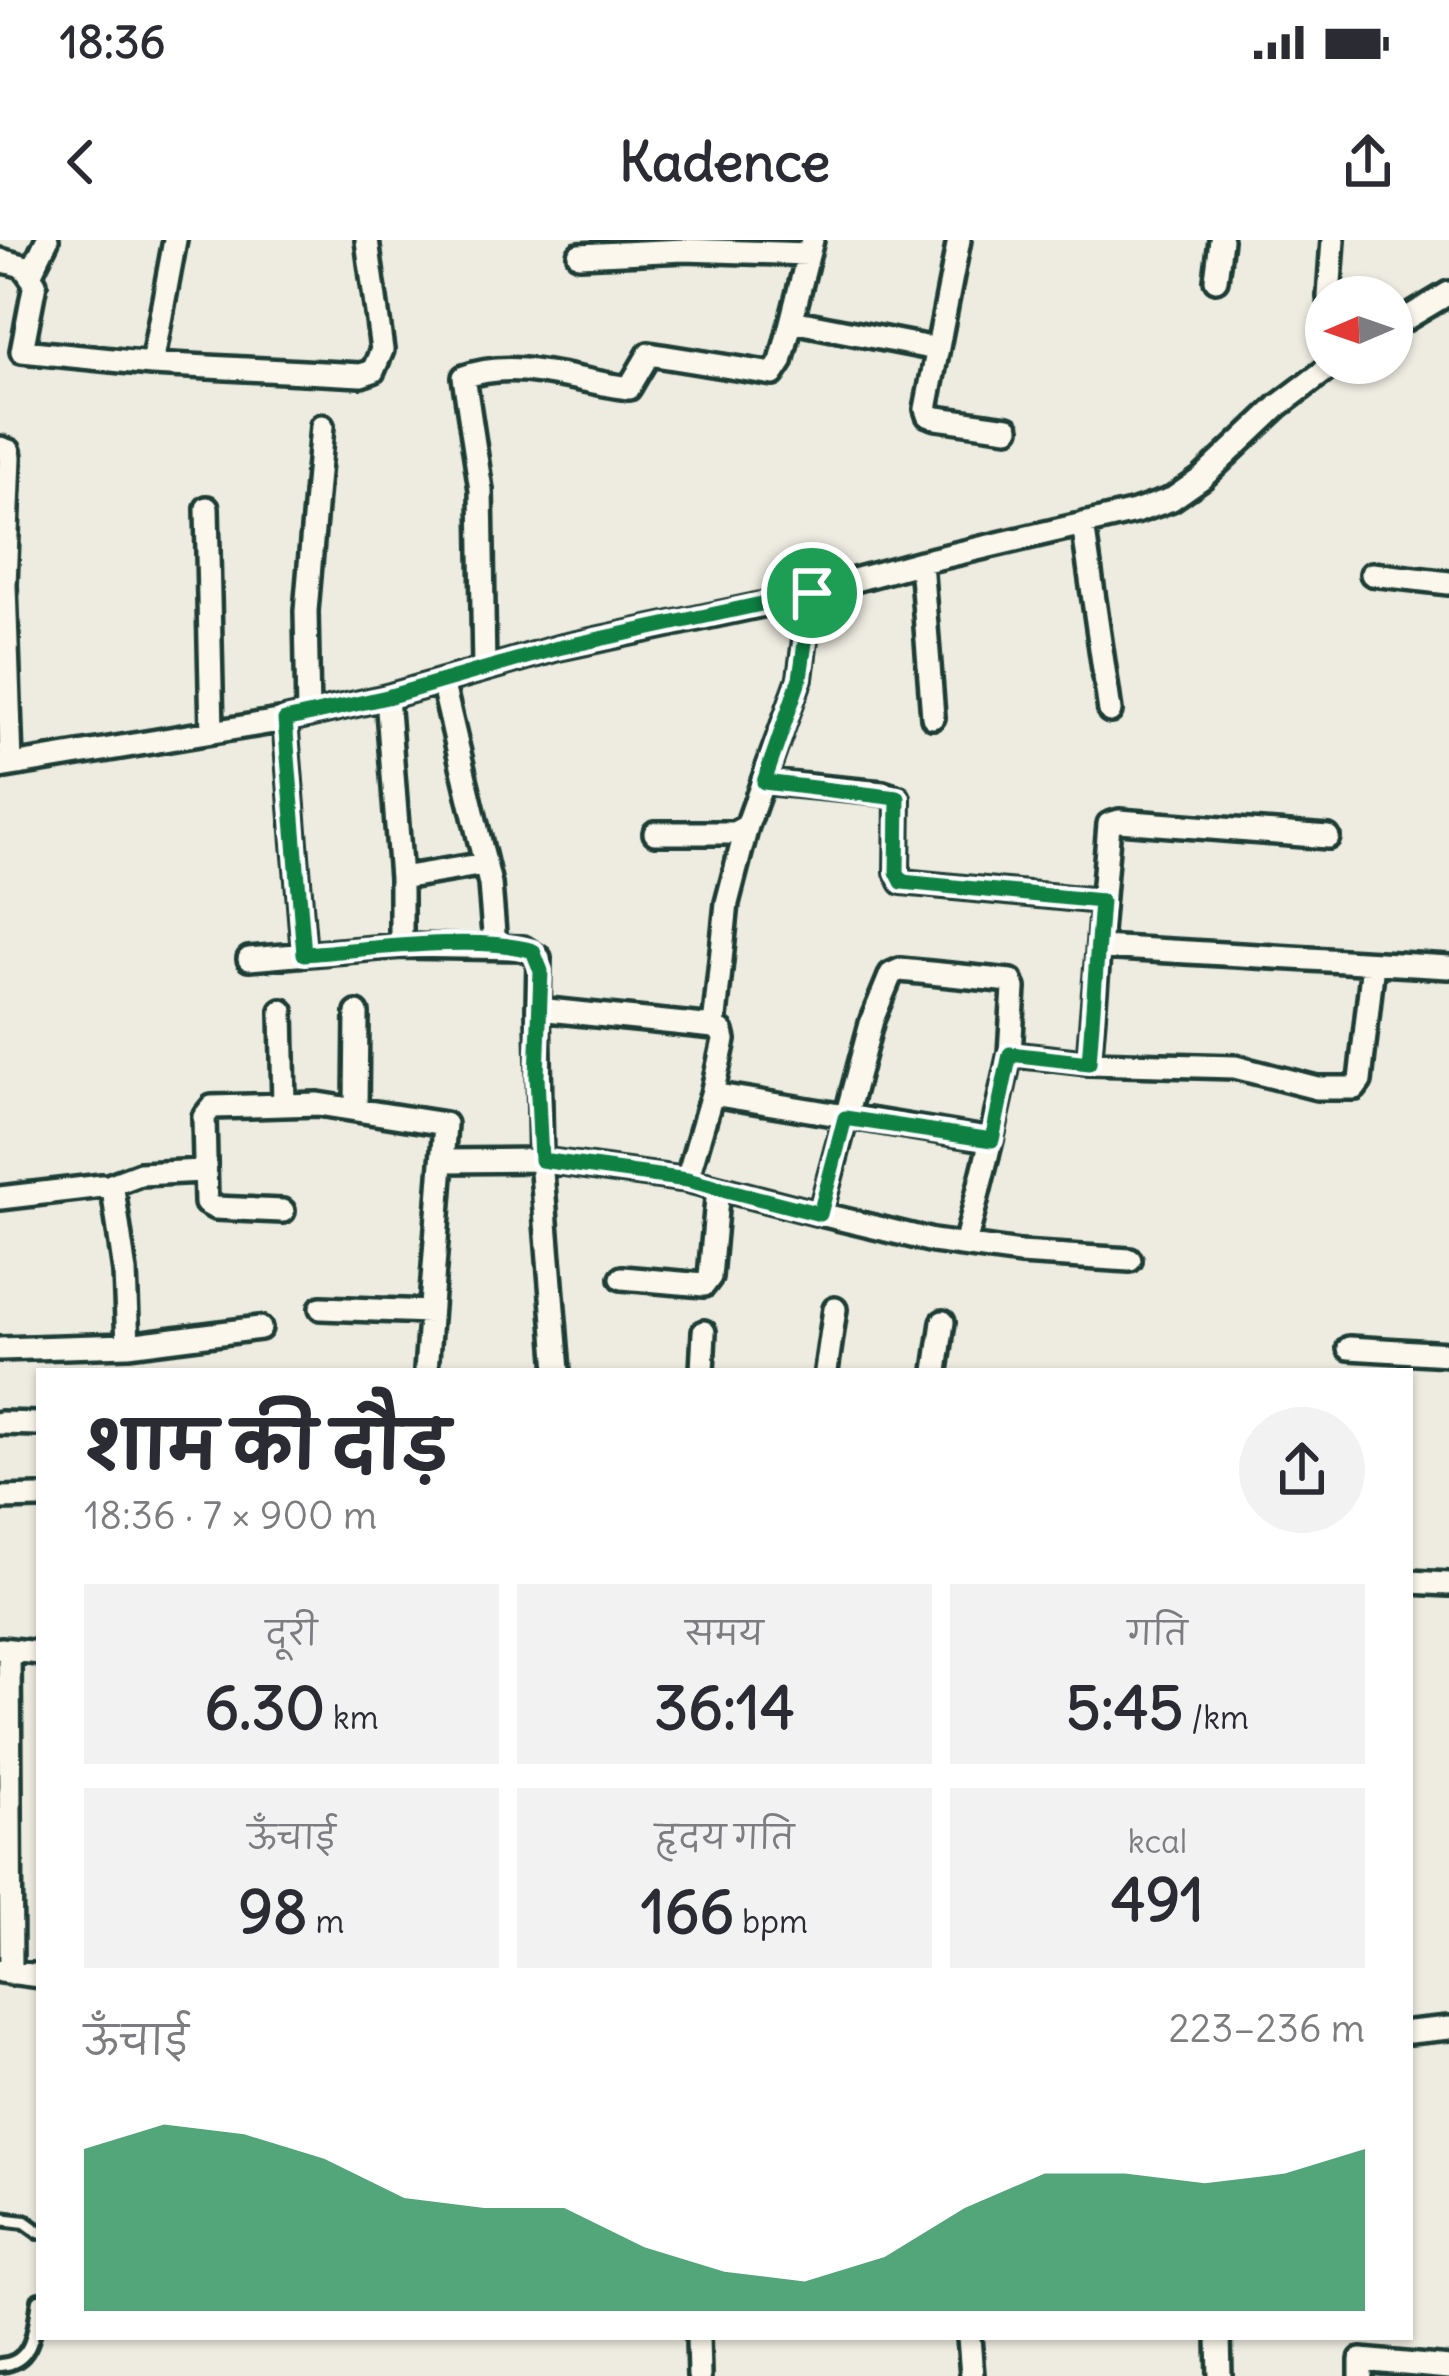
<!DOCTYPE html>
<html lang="hi">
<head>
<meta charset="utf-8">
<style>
	:root { --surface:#fff; --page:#f2f2f3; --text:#2b2b33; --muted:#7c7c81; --accent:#0b8043 }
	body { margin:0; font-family:Delius,"Playpen Sans Deva",sans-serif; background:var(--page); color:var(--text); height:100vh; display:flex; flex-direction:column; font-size:45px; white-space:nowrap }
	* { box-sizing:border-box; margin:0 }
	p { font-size:39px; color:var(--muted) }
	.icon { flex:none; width:66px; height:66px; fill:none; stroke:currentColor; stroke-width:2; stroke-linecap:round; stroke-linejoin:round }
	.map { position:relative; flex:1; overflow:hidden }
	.sheet { position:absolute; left:36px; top:1128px; width:1377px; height:972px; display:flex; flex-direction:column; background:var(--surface); border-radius:0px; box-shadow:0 3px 9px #0004 }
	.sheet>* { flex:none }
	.needle { width:78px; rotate:268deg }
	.tools { position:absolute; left:1305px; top:36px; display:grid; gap:24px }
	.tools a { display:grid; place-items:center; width:108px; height:108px; border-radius:50%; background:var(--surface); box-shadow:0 3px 9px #0004; font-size:60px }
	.pin { position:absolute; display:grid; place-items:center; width:102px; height:102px; color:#fff; margin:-51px; border:6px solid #fff; border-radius:50%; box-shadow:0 3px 12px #0007 }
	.round { display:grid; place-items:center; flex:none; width:126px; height:126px; border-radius:63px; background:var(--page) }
	.head { display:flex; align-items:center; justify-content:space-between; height:204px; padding:0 48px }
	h1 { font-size:66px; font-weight:700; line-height:90px }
	.stats { display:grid; grid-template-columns:repeat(3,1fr); gap:18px; height:204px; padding:12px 48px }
	.stats div { display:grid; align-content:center; border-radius:0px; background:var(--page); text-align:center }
	.stats b { font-size:60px; font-weight:700 }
	.stats small { font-size:33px; font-weight:400 }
	.stats p { font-size:33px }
	.chart { height:336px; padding:24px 48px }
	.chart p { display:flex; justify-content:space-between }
	.chart svg { width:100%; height:216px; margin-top:12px; fill:var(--accent); opacity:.7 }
	.status { display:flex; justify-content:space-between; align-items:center; height:84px; padding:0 60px; background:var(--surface); direction:ltr }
	.status svg { height:33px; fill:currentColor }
	header { display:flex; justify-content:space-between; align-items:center; height:156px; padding:0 48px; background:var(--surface); font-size:54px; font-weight:700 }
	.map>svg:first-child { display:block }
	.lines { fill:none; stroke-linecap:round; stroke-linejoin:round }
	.service-casing { stroke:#1f3d34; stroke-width:20 }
	.minor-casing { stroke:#1f3d34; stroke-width:30 }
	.service { stroke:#fbf7ec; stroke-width:10 }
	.minor { stroke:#fbf7ec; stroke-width:21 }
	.route-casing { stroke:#fff; stroke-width:24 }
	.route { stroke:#0b8043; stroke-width:15 }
</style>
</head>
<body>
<div class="status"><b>18:36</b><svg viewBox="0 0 49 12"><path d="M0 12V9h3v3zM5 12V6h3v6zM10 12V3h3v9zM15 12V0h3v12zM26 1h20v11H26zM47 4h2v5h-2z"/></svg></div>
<header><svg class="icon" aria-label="back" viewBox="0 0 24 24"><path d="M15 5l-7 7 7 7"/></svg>Kadence<svg class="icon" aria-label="share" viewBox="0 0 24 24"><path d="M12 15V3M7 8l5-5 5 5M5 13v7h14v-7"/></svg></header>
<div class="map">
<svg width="1449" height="2136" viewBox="0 0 1449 2136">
	<rect width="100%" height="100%" fill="#eeece1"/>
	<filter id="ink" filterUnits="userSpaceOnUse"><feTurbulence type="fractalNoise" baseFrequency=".00833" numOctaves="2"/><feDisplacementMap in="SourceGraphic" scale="24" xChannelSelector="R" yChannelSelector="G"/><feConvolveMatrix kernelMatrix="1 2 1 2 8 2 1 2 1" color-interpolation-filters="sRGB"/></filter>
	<g filter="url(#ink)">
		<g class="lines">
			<defs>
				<path id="service" d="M0 1979 25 1982 39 1992
					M0 2125C35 2123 34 2088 39 2060"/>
				<path id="minor" d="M959 0 926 169 928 175 937 178 1008 188
					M579 15 684 10 808 14
					M0 20 23 26 35 43 22 111 152 124 361 135 373 131 382 110 367 0
					M31 33 47 0
					M1216 40 1221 0
					M1329 57 1333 0
					M792 81 936 109
					M1392 87 1449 53
					M152 124 175 0
					M0 208 9 211 10 217 5 345 11 523
					M207 268 212 492
					M1083 284 1110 471
					M921 322 933 477
					M1372 334 1449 343
					M484 429 481 250 464 137C516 117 578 142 629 148L649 114 773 134 781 122 812 0
					M442 441 490 644 495 706
					M387 457 401 638V706
					M308 475 306 371 322 186
					M285 480 304 714
					M0 527 285 480 387 457 558 408 766 364 921 322 1135 272 1172 259 1202 238 1278 166 1335 123
					M764 542 883 553 898 558 897 632 902 642 1101 661
					M655 593H734L747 586 800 438 811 353
					M401 638 485 624
					M1100 707 1449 727
					M249 719 401 706 523 708 539 718 538 769 714 787 722 792 724 800 712 854 991 900 1010 814 1089 823 1109 584 1119 581 1328 597
					M282 771 284 865
					M714 787 727 663 747 586
					M1089 823 1235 827 1317 848H1355L1360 841 1373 723
					M356 869 357 773
					M444 921 541 920 538 769
					M687 940 712 854
					M108 946 140 934 203 931
					M0 958 102 946 113 949 125 1032 128 1105
					M283 971 215 968 206 963 204 877 212 867 318 864 445 884 426 1131
					M820 974 933 1001 1020 1013 1130 1020
					M965 1005 991 900
					M622 1038 704 1045 710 1037 718 948
					M321 1068 430 1072
					M1349 1108 1449 1114
					M0 1109 128 1105 260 1088
					M558 1131 541 920 687 940 820 974 872 780 891 734 900 730 1011 741 1014 748 1010 814
					M702 1131 704 1092
					M826 1131 835 1069
					M936 1131 943 1082
					M0 1183 39 1184
					M0 1258 39 1257
					M1410 1342 1449 1344
					M1 1409 39 1413
					M9 1410 11 1733
					M1 1731 39 1736
					M1410 1792 1449 1788
					M698 2097 699 2136
					M969 2097 972 2136
					M1219 2097 1220 2136
					M1361 2136V2120L1449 2128"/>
			</defs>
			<!-- service casing -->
			<use href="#service" class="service-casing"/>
			<!-- minor casing -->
			<use href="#minor" class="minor-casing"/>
			<!-- service -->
			<use href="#service" class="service"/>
			<!-- minor -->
			<use href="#minor" class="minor"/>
		</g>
	</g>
	<g class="lines" filter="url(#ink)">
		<defs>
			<path id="route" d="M812 353 800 438 764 542 898 558 897 632 902 642 1101 661 1089 823 1010 814 992 900 845 878 820 974 687 940 541 920 537 836 541 731 533 711C481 694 361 710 304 714L285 480 387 457 558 408Z"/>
		</defs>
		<!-- route casing -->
		<use href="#route" class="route-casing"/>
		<!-- route -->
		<use href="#route" class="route"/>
	</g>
</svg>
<div class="tools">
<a><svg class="needle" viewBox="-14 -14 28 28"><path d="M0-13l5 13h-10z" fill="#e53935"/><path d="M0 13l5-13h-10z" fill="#7c7c81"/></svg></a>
</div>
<div class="pin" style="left:812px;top:353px;background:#1e9e55"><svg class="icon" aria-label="arrive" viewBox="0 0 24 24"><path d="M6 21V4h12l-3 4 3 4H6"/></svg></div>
<section class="sheet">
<div class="head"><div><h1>शाम की दौड़</h1><p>18:36 · 7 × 900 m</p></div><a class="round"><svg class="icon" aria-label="share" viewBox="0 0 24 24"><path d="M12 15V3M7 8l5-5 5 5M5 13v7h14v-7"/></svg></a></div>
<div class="stats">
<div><p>दूरी</p><b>6.30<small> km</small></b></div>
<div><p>समय</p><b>36:14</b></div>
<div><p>गति</p><b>5:45<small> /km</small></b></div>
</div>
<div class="stats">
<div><p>ऊँचाई</p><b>98<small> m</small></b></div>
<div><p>हृदय गति</p><b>166<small> bpm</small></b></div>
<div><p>kcal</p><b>491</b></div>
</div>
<div class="chart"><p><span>ऊँचाई</span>223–236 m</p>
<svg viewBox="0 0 160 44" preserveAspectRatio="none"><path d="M0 44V11L10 6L20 8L30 13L40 21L50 23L60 23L70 31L80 36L90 38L100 33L110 23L120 16L130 16L140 18L150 16L160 11V44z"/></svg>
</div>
</section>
</div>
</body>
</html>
